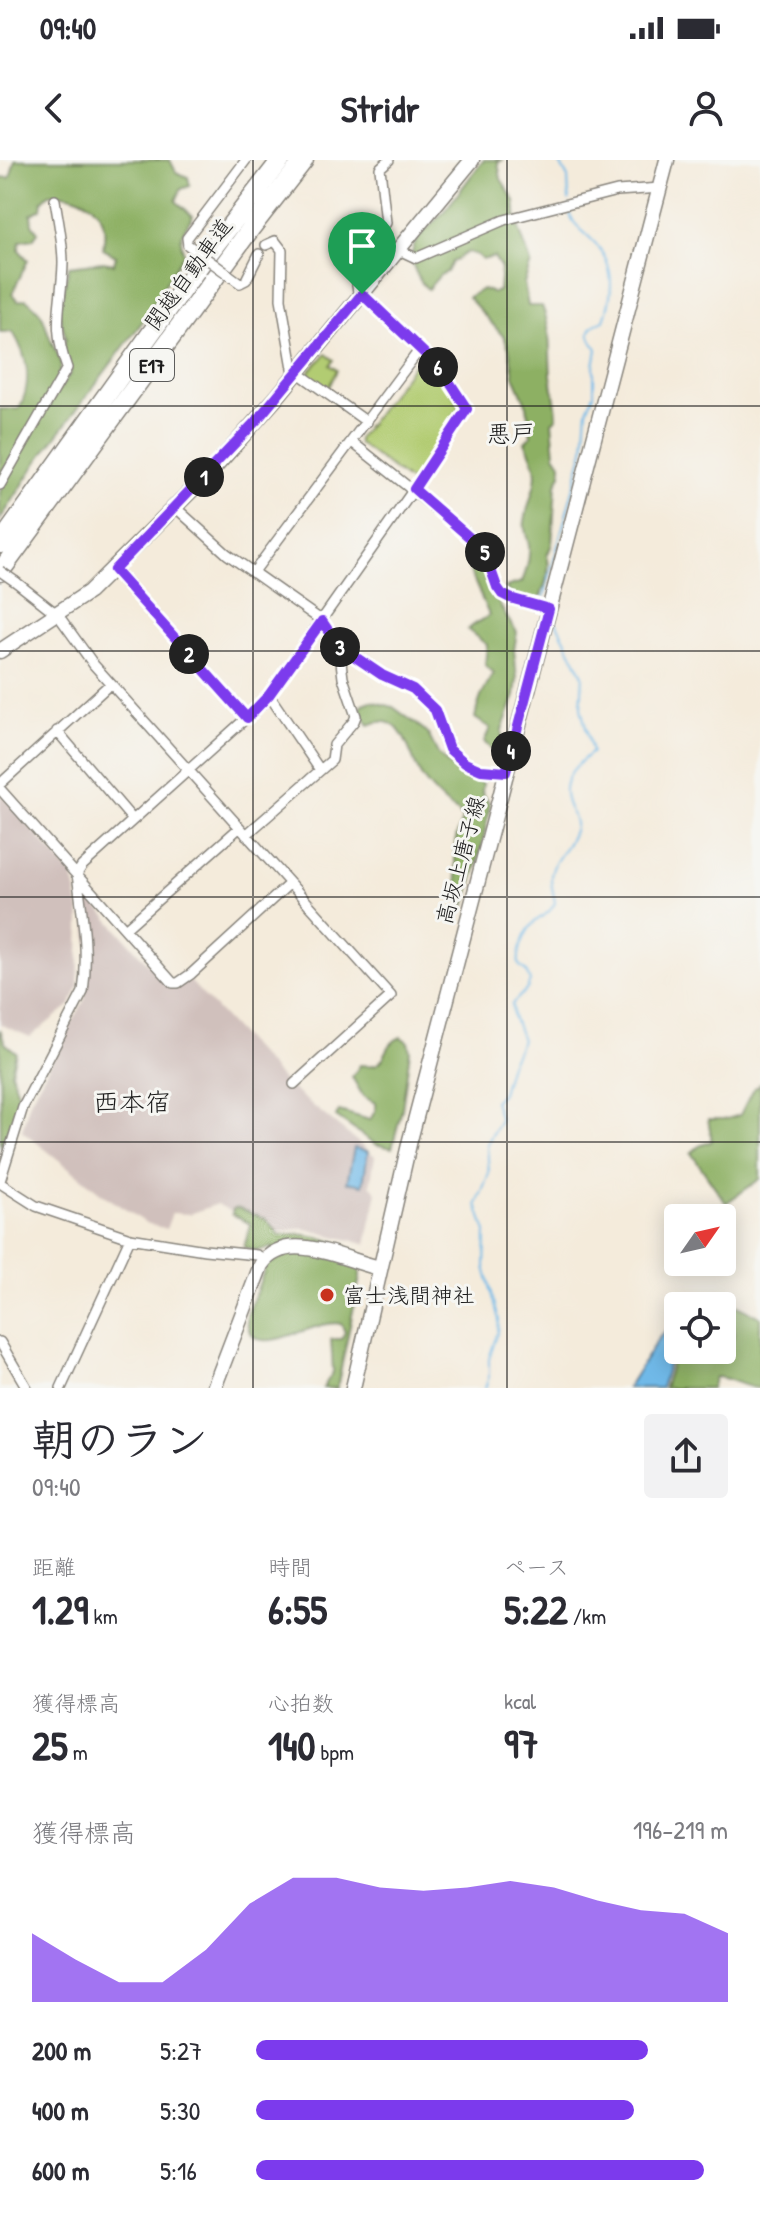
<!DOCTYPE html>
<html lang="ja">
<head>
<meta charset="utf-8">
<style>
	:root { --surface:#fff; --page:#f2f2f3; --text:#2b2b33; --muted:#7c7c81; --accent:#7c3aed }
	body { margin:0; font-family:"Patrick Hand","Klee One",sans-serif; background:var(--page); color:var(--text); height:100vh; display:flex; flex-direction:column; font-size:30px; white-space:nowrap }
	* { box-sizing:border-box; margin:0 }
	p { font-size:26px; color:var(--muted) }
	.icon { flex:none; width:44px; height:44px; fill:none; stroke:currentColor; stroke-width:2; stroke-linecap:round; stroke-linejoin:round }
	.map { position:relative; height:1228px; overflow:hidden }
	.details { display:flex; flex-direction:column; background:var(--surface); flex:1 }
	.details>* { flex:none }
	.needle { width:52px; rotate:56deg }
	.buttons { position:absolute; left:664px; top:1044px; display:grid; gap:16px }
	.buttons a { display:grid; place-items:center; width:72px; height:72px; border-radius:8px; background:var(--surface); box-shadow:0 4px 20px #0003; font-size:40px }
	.pin { position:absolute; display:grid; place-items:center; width:68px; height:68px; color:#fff; margin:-82px -34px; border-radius:50% 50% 50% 0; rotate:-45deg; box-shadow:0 0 8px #0007 }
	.pin .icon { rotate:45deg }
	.km { position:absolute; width:40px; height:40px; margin:-20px; border-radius:50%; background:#222; color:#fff; font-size:22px; line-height:40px; text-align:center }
	.round { display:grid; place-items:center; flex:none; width:84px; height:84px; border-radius:8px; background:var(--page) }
	.summary { display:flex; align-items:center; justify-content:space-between; height:136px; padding:0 32px }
	h1 { font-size:44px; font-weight:800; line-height:60px }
	.figures { display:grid; grid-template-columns:repeat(3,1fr); gap:12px; height:136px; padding:8px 32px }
	.figures div { display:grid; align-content:center }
	.figures b { font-size:40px; font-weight:800 }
	.figures small { font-size:22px; font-weight:400 }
	.figures p { font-size:22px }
	.chart { height:224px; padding:16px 32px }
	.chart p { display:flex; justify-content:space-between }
	.chart svg { width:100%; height:144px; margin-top:8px; fill:var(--accent); opacity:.7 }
	ul { padding:0 32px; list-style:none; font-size:26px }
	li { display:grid; grid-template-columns:128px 96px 1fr; align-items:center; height:60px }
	li i { height:20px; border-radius:10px; background:var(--accent) }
	.status { display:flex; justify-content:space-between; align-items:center; height:56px; padding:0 40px; background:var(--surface); direction:ltr }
	.status svg { height:22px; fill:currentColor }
	header { display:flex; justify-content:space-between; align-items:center; height:104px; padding:0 32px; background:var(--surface); font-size:36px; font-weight:800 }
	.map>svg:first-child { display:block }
	.industrial { fill:#d0c0bc }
	.green { fill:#b2cc72; stroke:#677447; stroke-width:2 }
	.forest { fill:#8db064; stroke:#546640; stroke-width:2 }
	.water { fill:#6fb9e8; stroke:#466a82; stroke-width:2 }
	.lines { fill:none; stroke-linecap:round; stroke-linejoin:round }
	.stream { stroke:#6fb9e8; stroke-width:2 }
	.street-casing { stroke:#88847c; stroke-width:12 }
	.secondary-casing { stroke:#88847c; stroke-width:17 }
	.highway-casing { stroke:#88847c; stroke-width:21 }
	.street { stroke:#fff; stroke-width:9 }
	.secondary { stroke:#fff; stroke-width:14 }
	.highway { stroke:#fff; stroke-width:18 }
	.street-bridge-casing { stroke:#88847c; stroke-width:12; stroke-linecap:butt }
	.street-bridge { stroke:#fff; stroke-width:9 }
	.route-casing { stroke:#fff; stroke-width:16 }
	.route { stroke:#7c3aed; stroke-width:10 }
	.grid { fill:none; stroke:#1c1c1c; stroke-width:2; stroke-opacity:0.55 }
	.poi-dot { fill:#c8321e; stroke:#f6f6f2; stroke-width:3 }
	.labels { text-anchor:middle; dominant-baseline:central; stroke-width:6; stroke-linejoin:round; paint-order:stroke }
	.shield { fill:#f6f6f2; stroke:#5d5d5c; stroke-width:2 }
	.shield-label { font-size:20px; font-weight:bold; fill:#1c1c1c }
	.street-label { font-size:22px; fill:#1c1c1c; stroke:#f6f6f2 }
	.poi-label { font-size:22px; fill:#1c1c1c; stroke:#f6f6f2; text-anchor:start }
	.neighbourhood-label { font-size:24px; fill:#1c1c1c; stroke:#f6f6f2 }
	.quarter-label { font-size:26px; fill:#1c1c1c; stroke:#f6f6f2 }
</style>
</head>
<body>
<div class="status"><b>09:40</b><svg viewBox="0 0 49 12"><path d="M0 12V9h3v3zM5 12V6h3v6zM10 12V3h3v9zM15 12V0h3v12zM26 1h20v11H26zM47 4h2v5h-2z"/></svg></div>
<header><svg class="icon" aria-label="back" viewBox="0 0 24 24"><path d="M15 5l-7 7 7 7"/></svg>Stridr<svg class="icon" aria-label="person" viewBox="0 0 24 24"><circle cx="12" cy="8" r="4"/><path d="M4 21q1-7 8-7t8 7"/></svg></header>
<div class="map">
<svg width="760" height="1228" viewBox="0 0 760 1228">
	<rect width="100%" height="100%" fill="#f6f6f2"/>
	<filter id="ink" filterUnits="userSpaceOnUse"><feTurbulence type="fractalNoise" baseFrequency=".0125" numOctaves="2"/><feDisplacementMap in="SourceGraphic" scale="16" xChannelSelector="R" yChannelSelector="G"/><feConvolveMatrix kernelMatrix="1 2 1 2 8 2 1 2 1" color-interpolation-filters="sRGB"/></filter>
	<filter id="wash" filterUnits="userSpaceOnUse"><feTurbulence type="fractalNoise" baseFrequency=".006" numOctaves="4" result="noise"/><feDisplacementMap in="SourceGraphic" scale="32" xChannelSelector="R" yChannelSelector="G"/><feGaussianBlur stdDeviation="1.8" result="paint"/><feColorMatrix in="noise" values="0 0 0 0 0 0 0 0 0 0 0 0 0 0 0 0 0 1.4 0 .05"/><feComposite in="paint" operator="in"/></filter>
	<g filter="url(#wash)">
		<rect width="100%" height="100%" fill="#f4ebdb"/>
		<!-- industrial -->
		<path class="industrial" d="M0 634 73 716 80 757 78 827 70 845 30 877 0 864Z
			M85 732 168 827 174 828 190 821 286 924 375 996 370 1025 377 1032 366 1084 302 1068 272 1073 217 1044 190 1054 172 1053 166 1069 146 1063 102 1034 22 971 30 941 85 839 89 805Z"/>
		<!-- green -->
		<path class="green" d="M326 194 334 200 330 205 337 210 327 231 305 216Z
			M420 196 445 220 460 246 413 324 358 283V279Z"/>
		<!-- forest -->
		<path class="forest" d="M15 0H170L176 12 188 17 190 26 181 29 176 41 193 56C184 69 177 78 184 93L143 161 38 301 0 360V332L42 255 71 212 63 192 66 178 59 153 69 106 103 102 114 104 116 96 103 89C104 81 106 70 103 62 97 40 69 32 49 34L42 41 41 49 31 54 32 64 38 72 33 79 20 81 19 90 28 100 12 134 18 141 26 139C49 157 42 161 52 183 60 200 64 200 58 220L0 317V249H19C33 222 28 197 13 172H0V17L10 18Z
			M484 0H503L498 2 501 19 515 41 517 63 531 103 524 123 528 146H542C552 170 549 189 551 214 552 229 557 243 557 258L552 262 555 294 561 303V314L556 325 552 384 547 396C552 407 545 426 540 438 529 443 516 437 507 431L506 427 522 422C527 410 530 399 529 386 528 378 523 369 525 361 531 325 546 321 525 282L531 276 527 246 514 216 509 188 504 177 468 137 482 129 493 133 499 130 501 108 494 97 482 100 477 95 468 92 452 102 447 112 440 115 428 129C418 122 409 101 413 89 416 77 428 69 436 60 454 42 467 19 484 0Z
			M476 386C485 400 484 414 491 428 499 443 506 459 517 472L514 490 517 519 515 536 502 570V591L495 593 484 582 490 568 475 558C477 543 486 525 494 513L485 505 487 485 468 470C475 462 482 462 489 455L466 402 472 387Z
			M371 541 393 547 427 572 438 594 460 616 483 623 482 632 490 645 482 687 465 747C457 736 454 698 455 684 456 675 460 667 462 659L459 653C447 646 431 630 423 619 409 601 406 548 369 565L360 552 363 544Z
			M0 869 5 883 16 892 11 912 20 939 1 987Z
			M401 877 408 882 410 891 402 949 392 988 375 984 336 957 339 951 370 960 375 951V943L363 936 352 917 360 905C364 905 369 906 374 905 388 902 383 884 401 877Z
			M760 924V1019L726 1043 691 993 699 986 712 981 708 959H727L740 955 753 929Z
			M238 1048 266 1059 281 1076C304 1070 340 1081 360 1094V1117L337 1228H323L333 1212 331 1179H341L345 1172 341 1164C315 1156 246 1210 247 1156L273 1087 257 1091 244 1087 251 1064 232 1054 233 1049Z
			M677 1132 730 1142 760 1157V1228C743 1228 731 1217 715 1217L711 1228H664L673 1198 680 1191 697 1190 715 1193 732 1181 735 1172 732 1165 722 1159V1146H678Z"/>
		<!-- water -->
		<path class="water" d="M354 988 368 991 363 1025 347 1022Z
			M678 1160V1190L670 1198 661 1228H627L658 1179Z"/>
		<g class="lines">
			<!-- stream -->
			<path class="stream" d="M558 0 568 18 569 40
				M544 437 584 289 587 250 594 234V206L597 189C587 174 585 168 604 160 615 129 615 101 589 77 578 66 570 63 569 46
				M485 1228 489 1217V1199L498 1171 499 1160 485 1107 486 1072 477 1044 489 1013 487 984 500 960 494 941 502 933 510 904 522 880 513 856 512 844 527 829 530 821 526 811 519 805C517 792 525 770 536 761 544 755 550 753 555 743 554 735 551 726 551 718 551 700 572 685 575 667 576 660 573 656 570 650 556 623 573 607 592 592L581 548 583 515 554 458"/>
		</g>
	</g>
	<g filter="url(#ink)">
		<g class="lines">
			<defs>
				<path id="street" d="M188 85 187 78 246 0
					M266 85 275 81 282 90 281 139 293 208 297 212 367 262
					M399 90 416 98 504 60 617 31 661 28
					M240 123 246 120 259 94
					M360 137C349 113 370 81 386 63L380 8 389 0
					M352 282 476 381C492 398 490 426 506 436 517 443 535 445 549 449
					M0 325 67 208C51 164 62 146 63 103 63 82 58 60 55 40
					M175 347 227 394 318 458 342 488 382 515 413 529 435 550 449 589 465 603 481 610 506 612
					M114 410 247 558
					M253 413 420 189
					M16 422 58 455 94 505 391 836 294 924
					M269 535 320 610
					M57 571 133 660
					M0 624 110 524
					M0 629 173 823H178L191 814 289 724
					M246 675 332 600 334 585 354 561 356 556 343 518 339 486
					M125 769 239 668
					M0 1021 23 947 83 832C89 792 82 753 77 714L82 706 263 543 414 329 467 249 441 209 362 134
					M0 1023 36 1046 130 1078 205 1090 257 1095 265 1099
					M0 1182 27 1228
					M61 1228 130 1078"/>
				<path id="secondary" d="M0 491 89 432 216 306 277 237 472 0
					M214 1228 261 1105C287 1067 345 1101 380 1108
					M353 1228 410 980 667 0"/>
				<path id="highway" d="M0 384 202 102 281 0
					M0 412 251 68 304 0"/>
			</defs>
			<!-- street casing -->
			<use href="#street" class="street-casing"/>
			<!-- secondary casing -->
			<use href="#secondary" class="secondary-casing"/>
			<!-- highway casing -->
			<use href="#highway" class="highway-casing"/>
			<!-- street -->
			<use href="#street" class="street"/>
			<!-- secondary -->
			<use href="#secondary" class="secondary"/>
			<!-- highway -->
			<use href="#highway" class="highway"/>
			<defs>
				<path id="street-bridge" d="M188 85 240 123
					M0 411 16 422"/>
			</defs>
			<!-- street-bridge casing -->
			<use href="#street-bridge" class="street-bridge-casing"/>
			<!-- street-bridge -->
			<use href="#street-bridge" class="street-bridge"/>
		</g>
	</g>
	<g class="lines" filter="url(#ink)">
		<defs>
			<path id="route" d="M362 134 441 209 467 249 414 329 484 390 497 427 502 434 510 438 549 449 506 612 481 610 465 603 449 589 435 550 413 529 382 515 339 486 322 461 269 535 247 558 114 410 257 260Z"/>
		</defs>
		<!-- route casing -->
		<use href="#route" class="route-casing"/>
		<!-- route -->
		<use href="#route" class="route"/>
	</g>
	<!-- grid -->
	<path class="grid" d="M253 0V1228M507 0V1228M0 246H760M0 491H760M0 737H760M0 982H760"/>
	<!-- markers -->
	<circle class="poi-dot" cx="327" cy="1135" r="8"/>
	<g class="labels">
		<!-- shield labels -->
		<rect class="shield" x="130" y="189" width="44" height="32" rx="6"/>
		<g class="shield-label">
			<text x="152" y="205">E17</text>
		</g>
		<!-- street labels -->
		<g class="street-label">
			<text transform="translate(188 114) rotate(-54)">関越自動車道</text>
			<text transform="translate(460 700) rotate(-75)">高坂上唐子線</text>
		</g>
		<!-- poi labels -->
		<g class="poi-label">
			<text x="343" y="1135">富士浅間神社</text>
		</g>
		<!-- neighbourhood labels -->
		<g class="neighbourhood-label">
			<text x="511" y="273">悪戸</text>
		</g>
		<!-- quarter labels -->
		<g class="quarter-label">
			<text x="132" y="941">西本宿</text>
		</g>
	</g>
</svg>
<div class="buttons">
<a><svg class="needle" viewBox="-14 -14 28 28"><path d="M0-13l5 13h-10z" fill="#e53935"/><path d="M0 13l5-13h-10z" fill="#7c7c81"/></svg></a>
<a><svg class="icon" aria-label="locate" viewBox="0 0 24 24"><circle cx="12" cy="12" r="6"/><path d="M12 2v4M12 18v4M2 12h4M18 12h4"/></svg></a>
</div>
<div class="pin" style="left:362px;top:134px;background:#1e9e55"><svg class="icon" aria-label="arrive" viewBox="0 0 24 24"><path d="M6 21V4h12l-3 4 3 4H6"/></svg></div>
<b class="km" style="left:204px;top:317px">1</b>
<b class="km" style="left:189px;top:494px">2</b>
<b class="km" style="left:340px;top:487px">3</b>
<b class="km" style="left:511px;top:591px">4</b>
<b class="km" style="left:485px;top:392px">5</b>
<b class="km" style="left:438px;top:207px">6</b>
</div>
<section class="details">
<div class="summary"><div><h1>朝のラン</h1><p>09:40</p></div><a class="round"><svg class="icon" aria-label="share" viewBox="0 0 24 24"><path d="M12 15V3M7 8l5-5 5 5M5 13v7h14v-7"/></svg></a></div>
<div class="figures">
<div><p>距離</p><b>1.29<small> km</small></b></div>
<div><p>時間</p><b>6:55</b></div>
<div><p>ペース</p><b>5:22<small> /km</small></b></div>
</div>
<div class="figures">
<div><p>獲得標高</p><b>25<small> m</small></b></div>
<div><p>心拍数</p><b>140<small> bpm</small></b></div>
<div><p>kcal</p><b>97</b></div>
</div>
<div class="chart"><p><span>獲得標高</span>196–219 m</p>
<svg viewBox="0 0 160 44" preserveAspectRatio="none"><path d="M0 44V23L10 31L20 38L30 38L40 28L50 14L60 6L70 6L80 9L90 10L100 9L110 7L120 9L130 13L140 16L150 17L160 23V44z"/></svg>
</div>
<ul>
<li><b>200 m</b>5:27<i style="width:83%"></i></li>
<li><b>400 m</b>5:30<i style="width:80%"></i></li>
<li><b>600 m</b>5:16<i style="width:95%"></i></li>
</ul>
</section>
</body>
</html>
